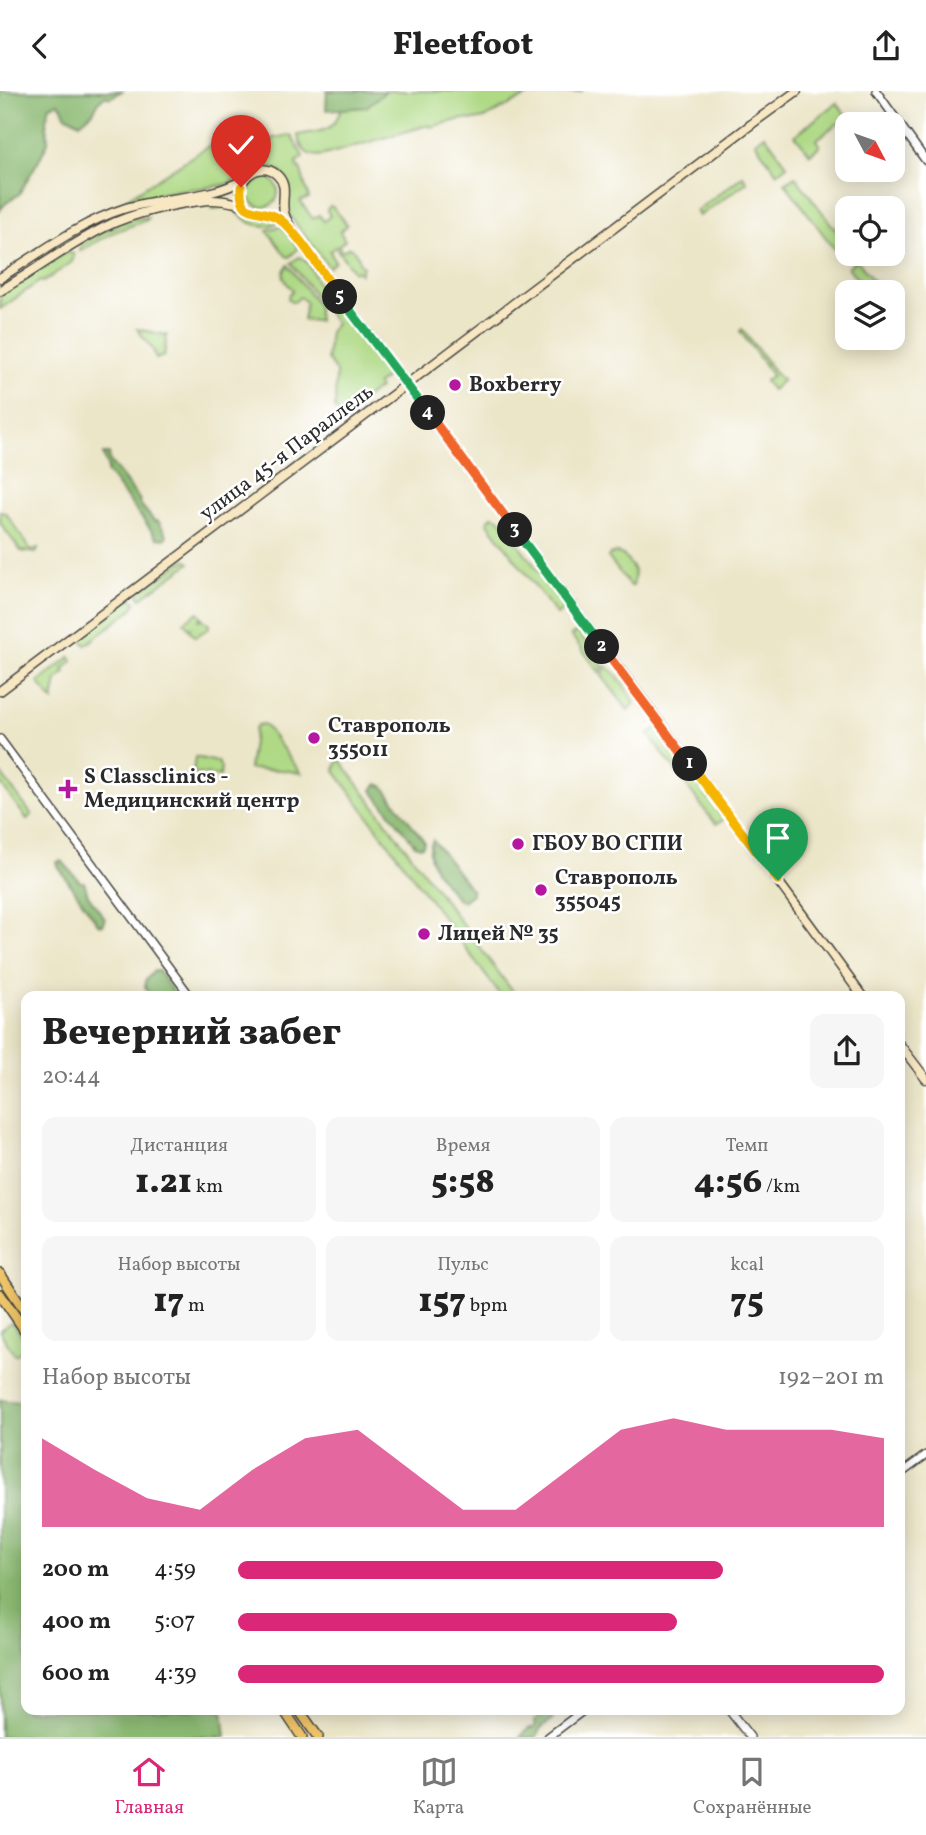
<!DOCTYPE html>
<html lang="ru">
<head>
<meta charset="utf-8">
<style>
	:root { --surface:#fff; --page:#f6f6f6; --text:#222; --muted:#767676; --line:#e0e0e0; --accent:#db2777 }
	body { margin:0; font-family:Vollkorn,serif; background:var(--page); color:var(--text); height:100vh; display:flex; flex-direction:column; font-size:26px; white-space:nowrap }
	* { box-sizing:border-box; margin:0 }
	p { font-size:23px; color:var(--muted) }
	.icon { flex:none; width:38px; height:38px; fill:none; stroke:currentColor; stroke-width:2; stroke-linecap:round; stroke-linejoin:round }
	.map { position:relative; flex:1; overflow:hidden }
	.panel { position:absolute; left:21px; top:900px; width:884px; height:724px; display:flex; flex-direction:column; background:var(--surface); border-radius:14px; box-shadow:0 4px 18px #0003 }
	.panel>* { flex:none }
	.needle { width:46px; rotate:131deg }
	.buttons { position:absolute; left:835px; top:21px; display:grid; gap:14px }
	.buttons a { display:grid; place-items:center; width:70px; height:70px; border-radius:14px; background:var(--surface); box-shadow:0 4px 18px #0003; font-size:35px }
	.pin { position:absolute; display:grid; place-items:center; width:60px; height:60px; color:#fff; margin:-72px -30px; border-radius:50% 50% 50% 0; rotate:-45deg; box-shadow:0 0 7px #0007 }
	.pin .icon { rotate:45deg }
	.km { position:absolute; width:35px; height:35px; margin:-18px; border-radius:50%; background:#222; color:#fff; font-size:19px; line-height:35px; text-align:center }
	.round { display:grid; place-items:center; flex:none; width:74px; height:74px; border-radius:14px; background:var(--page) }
	.summary { display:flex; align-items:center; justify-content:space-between; height:119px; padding:0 21px }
	h1 { font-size:38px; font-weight:800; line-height:52px }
	.figures { display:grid; grid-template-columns:repeat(3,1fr); gap:10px; height:119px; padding:7px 21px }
	.figures div { display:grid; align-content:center; border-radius:14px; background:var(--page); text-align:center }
	.figures b { font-size:35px; font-weight:800 }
	.figures small { font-size:19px; font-weight:400 }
	.figures p { font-size:19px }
	.chart { height:196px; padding:14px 21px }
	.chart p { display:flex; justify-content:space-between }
	.chart svg { width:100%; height:126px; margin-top:7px; fill:var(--accent); opacity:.7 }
	ul { padding:0 21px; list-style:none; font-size:23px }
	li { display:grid; grid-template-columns:112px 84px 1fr; align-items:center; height:52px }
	li i { height:18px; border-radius:9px; background:var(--accent) }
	header { display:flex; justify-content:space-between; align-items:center; height:91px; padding:0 21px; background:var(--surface); font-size:32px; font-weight:800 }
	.menu { display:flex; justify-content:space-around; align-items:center; height:98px; border-top:2px solid var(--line); background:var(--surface); font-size:19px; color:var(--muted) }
	.menu a { display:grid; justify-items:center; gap:4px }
	.menu .current { color:var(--accent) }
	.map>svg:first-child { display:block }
	.green { fill:#afd985; stroke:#6d8258; stroke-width:2 }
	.forest { fill:#8bb972; stroke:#5b724e; stroke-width:2 }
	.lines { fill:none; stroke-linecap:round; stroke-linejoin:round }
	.tertiary-casing { stroke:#484743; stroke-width:10 }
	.secondary-casing { stroke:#484743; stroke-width:11 }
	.primary-casing { stroke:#484743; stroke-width:12 }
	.tertiary { stroke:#fff; stroke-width:7 }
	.secondary { stroke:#f8e7c3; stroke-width:8 }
	.primary { stroke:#eec469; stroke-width:9 }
	.split-1-casing { stroke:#fff; stroke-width:14 }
	.split-2-casing { stroke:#fff; stroke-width:14 }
	.split-3-casing { stroke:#fff; stroke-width:14 }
	.split-4-casing { stroke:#fff; stroke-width:14 }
	.split-5-casing { stroke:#fff; stroke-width:14 }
	.split-6-casing { stroke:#fff; stroke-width:14 }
	.split-1 { stroke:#f5b400; stroke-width:9 }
	.split-2 { stroke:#f0652b; stroke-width:9 }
	.split-3 { stroke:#22a559; stroke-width:9 }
	.split-4 { stroke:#f0652b; stroke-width:9 }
	.split-5 { stroke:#22a559; stroke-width:9 }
	.split-6 { stroke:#f5b400; stroke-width:9 }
	.poi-dot { fill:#b5179e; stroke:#fff; stroke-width:2.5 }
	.labels { text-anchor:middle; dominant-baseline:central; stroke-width:5; stroke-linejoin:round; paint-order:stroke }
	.poi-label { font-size:21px; font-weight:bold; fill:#2b2b2b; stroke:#fff; text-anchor:start }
	.street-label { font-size:21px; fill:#2b2b2b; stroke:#fff }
</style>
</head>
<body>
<header><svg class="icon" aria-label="back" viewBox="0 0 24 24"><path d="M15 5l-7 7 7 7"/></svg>Fleetfoot<svg class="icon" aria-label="share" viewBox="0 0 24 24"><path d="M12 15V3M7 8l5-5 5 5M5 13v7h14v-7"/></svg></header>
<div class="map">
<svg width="926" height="1646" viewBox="0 0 926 1646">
	<rect width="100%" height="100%" fill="#fff"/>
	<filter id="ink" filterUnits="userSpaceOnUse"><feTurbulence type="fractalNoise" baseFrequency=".0143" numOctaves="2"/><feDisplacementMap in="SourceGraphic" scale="14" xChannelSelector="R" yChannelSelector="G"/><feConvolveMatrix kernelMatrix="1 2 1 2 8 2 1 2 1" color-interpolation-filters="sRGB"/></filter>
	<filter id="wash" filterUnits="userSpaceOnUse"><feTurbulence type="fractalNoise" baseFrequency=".00686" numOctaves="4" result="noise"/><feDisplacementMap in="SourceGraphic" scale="28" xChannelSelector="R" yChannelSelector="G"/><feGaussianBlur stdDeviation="1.57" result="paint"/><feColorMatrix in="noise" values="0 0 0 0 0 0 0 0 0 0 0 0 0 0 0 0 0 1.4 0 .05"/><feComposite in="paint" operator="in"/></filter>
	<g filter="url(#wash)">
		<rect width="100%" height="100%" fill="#ece6c9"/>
		<!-- green -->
		<path class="green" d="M386 0H540L546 2 583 0 529 4 484 27 475 29 462 28 430 36 429 34 324 64C308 67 300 59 298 44 321 39 333 43 341 18L366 16Z
			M837 12 852 32 847 33V36L844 39 838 32 816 49 820 55 810 63 795 44Z
			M232 40 239 41C253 60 252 84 226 93 209 98 190 97 172 100 152 104 129 110 110 118Z
			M289 44 292 46 303 66 296 71 298 77H300L309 107 300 110 313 128 319 124 324 130 330 125 327 119 330 115 333 116 347 134 340 141 345 149 338 155 342 160 349 156 352 157 359 167V171L363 176 360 183 357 179 354 181 335 156 330 160 335 171 329 176 288 122C286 110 293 100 287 89 279 73 253 76 254 56L261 50Z
			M765 44 787 74 777 82 755 51Z
			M743 85 747 91 699 125 696 120Z
			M795 85 847 154V163L841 167 785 92Z
			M248 101a15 15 0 1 1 30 0a15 15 0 1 1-30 0Z
			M212 112 238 115 252 126 272 127 279 131C257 141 245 130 231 115L212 118Z
			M148 126 147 129 114 141 80 160 81 153C102 142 124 126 148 126Z
			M281 135 298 157 297 159 289 166 286 165 267 139Z
			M66 161H70L74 164 72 171 43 191 40 190 0 218V202Z
			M299 166C310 170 313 182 317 192 324 206 337 214 347 225 362 244 375 265 390 284L377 293 379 297 342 324 335 318 336 281 327 268 330 240 336 233 291 172Z
			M857 169 880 199 878 201H867L848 176Z
			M288 174 317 213 319 230 303 229 306 211 300 206 294 211H291L288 208 289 204 293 199C285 191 279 184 288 174Z
			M137 238 167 244 164 265 156 268 153 259Z
			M742 238 778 285 783 289 772 299 765 290 772 284 740 240Z
			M0 420 6 422 31 459 38 458 36 462 21 460 0 432Z
			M492 425 499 427 564 514 563 519 557 524 487 431Z
			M617 462 623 464C633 476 637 480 633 495H630L608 466 610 463Z
			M186 469 190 472 141 507 139 506V501L181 471Z
			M130 508H133L136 512 132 518 86 554 82 550V545Z
			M198 521 202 526 198 529 203 528 209 534V537L195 546 189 538 191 536H188L184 531Z
			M578 541 594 563 593 564 603 575 600 582 571 544Z
			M70 566 73 570 63 578 65 581 57 589 53 610 38 591Z
			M606 575 617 584 634 610V613L628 619 602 585Z
			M263 633 265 634 301 682 283 679 249 678 255 637 258 634Z
			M657 637 723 727V729L716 733 707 722 649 644Z
			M195 666 218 671 221 677 220 685 193 682Z
			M340 669 355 689 516 905H501L335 680 336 674Z
			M0 681 32 724 27 728 0 692Z
			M12 1231 26 1251V1258L15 1264 0 1241V1239Z"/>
		<!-- forest -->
		<path class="forest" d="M0 0H122L110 7 105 5 100 9 93 21 80 32 65 24 62 16 58 12 50 15 46 29 48 51 41 65 19 103 5 113 0 119Z
			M327 0H386L366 16 326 19Z
			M103 363H109L110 370 139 408 140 413 154 430H158L167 444 165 448 157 447 107 381 108 378Z
			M377 693 383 695 424 750 423 755 420 756 415 754 372 699Z
			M433 749 472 800V803L463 810 458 809C446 793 421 769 433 749Z
			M62 770 80 791H84L88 804 105 828 102 834 98 833 59 777 57 771Z
			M154 880H159L175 905H151L145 896V890Z
			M22 1307H26V1619H223L226 1646H0V1309L20 1311Z
			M547 1620 553 1625V1628L541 1637 536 1646H520L529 1637H534L536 1632 534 1630Z"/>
	</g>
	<g filter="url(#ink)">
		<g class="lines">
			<defs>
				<path id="tertiary" d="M876 0 926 70
					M0 648 190 905
					M900 1383 926 1364
					M729 1619 750 1646
					M548 1646 584 1619"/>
				<path id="secondary" d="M293 141C290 135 285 127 284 121 281 107 289 95 277 84 257 66 228 95 246 115 253 123 262 121 271 124 280 127 286 135 293 141 481 397 676 648 862 905
					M0 187C40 162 79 132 123 118 162 105 211 109 244 88
					M0 200C35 179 69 154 105 136 132 122 178 112 209 109 221 108 234 112 246 114
					M0 600 757 29 797 0
					M900 954 926 988"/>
				<path id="primary" d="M0 1183 26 1221
					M0 1203 26 1241
					M284 1619 302 1646
					M299 1619 318 1646"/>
			</defs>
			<!-- tertiary casing -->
			<use href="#tertiary" class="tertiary-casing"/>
			<!-- secondary casing -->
			<use href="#secondary" class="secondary-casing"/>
			<!-- primary casing -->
			<use href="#primary" class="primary-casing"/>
			<!-- tertiary -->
			<use href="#tertiary" class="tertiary"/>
			<!-- secondary -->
			<use href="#secondary" class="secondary"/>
			<!-- primary -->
			<use href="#primary" class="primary"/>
		</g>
	</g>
	<g class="lines" filter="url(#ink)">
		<defs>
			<path id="split-1" d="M690 673 778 789"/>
			<path id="split-2" d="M602 556 690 673"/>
			<path id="split-3" d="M515 439 602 556"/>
			<path id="split-4" d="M428 322 515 439"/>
			<path id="split-5" d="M340 206 428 322"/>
			<path id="split-6" d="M241 96C239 128 261 116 278 127 299 142 324 185 340 206"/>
		</defs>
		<!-- split-1 casing -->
		<use href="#split-1" class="split-1-casing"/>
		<!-- split-2 casing -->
		<use href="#split-2" class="split-2-casing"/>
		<!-- split-3 casing -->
		<use href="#split-3" class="split-3-casing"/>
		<!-- split-4 casing -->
		<use href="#split-4" class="split-4-casing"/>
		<!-- split-5 casing -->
		<use href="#split-5" class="split-5-casing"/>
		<!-- split-6 casing -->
		<use href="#split-6" class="split-6-casing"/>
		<!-- split-1 -->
		<use href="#split-1" class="split-1"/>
		<!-- split-2 -->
		<use href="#split-2" class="split-2"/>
		<!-- split-3 -->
		<use href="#split-3" class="split-3"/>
		<!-- split-4 -->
		<use href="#split-4" class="split-4"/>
		<!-- split-5 -->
		<use href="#split-5" class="split-5"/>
		<!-- split-6 -->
		<use href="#split-6" class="split-6"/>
	</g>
	<!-- markers -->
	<g class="poi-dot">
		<circle cx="455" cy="294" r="7"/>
		<circle cx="314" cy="647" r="7"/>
		<path d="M64.5 687.5h7v7h7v7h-7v7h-7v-7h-7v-7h7z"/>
		<circle cx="518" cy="753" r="7"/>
		<circle cx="541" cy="799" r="7"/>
		<circle cx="424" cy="843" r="7"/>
	</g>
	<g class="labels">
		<!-- poi labels -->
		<g class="poi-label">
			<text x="469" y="294">Boxberry</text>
			<text x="328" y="635">Ставрополь<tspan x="328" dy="24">355011</tspan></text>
			<text x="84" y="686">S Classclinics -<tspan x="84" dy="24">Медицинский центр</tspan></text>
			<text x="532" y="753">ГБОУ ВО СГПИ</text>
			<text x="555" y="787">Ставрополь<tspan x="555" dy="24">355045</tspan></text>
			<text x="438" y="843">Лицей № 35</text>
		</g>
		<!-- street labels -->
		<g class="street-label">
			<text transform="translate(287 362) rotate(-37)">улица 45-я Параллель</text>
		</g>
	</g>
</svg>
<div class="buttons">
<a><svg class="needle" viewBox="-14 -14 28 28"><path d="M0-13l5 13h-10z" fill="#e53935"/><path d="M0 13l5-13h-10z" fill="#767676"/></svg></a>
<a><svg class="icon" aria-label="locate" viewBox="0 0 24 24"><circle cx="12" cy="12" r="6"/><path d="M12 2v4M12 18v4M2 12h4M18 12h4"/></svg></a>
<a><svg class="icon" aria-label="layers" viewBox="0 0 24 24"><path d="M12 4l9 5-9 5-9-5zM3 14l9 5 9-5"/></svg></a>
</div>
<div class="pin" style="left:778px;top:789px;background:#1e9e55"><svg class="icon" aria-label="arrive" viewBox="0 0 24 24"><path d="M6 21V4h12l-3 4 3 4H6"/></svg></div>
<div class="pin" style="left:241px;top:96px;background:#d93025"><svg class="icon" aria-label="check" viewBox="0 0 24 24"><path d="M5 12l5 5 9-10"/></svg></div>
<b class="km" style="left:690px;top:673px">1</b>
<b class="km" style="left:602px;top:556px">2</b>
<b class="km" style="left:515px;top:439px">3</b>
<b class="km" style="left:428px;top:322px">4</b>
<b class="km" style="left:340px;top:206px">5</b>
<section class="panel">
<div class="summary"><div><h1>Вечерний забег</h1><p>20:44</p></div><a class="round"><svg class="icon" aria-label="share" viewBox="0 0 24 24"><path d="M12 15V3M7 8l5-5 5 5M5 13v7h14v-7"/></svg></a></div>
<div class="figures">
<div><p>Дистанция</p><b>1.21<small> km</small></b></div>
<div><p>Время</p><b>5:58</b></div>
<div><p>Темп</p><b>4:56<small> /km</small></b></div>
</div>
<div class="figures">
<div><p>Набор высоты</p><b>17<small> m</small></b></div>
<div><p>Пульс</p><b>157<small> bpm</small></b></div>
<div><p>kcal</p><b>75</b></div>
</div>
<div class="chart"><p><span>Набор высоты</span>192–201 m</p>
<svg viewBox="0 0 160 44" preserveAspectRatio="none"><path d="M0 44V13L10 24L20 34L30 38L40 24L50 13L60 10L70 24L80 38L90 38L100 24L110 10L120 6L130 10L140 10L150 10L160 13V44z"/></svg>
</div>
<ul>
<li><b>200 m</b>4:59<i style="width:75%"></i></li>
<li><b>400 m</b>5:07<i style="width:68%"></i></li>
<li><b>600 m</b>4:39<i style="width:100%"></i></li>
</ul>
</section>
</div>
<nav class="menu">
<a class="current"><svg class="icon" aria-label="home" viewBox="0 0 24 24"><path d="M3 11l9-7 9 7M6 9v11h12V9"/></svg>Главная</a>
<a><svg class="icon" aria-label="map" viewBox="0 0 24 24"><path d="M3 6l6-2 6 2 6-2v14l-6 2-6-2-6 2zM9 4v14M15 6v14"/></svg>Карта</a>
<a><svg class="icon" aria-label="saved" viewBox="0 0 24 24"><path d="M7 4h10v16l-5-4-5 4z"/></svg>Сохранённые</a>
</nav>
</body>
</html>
